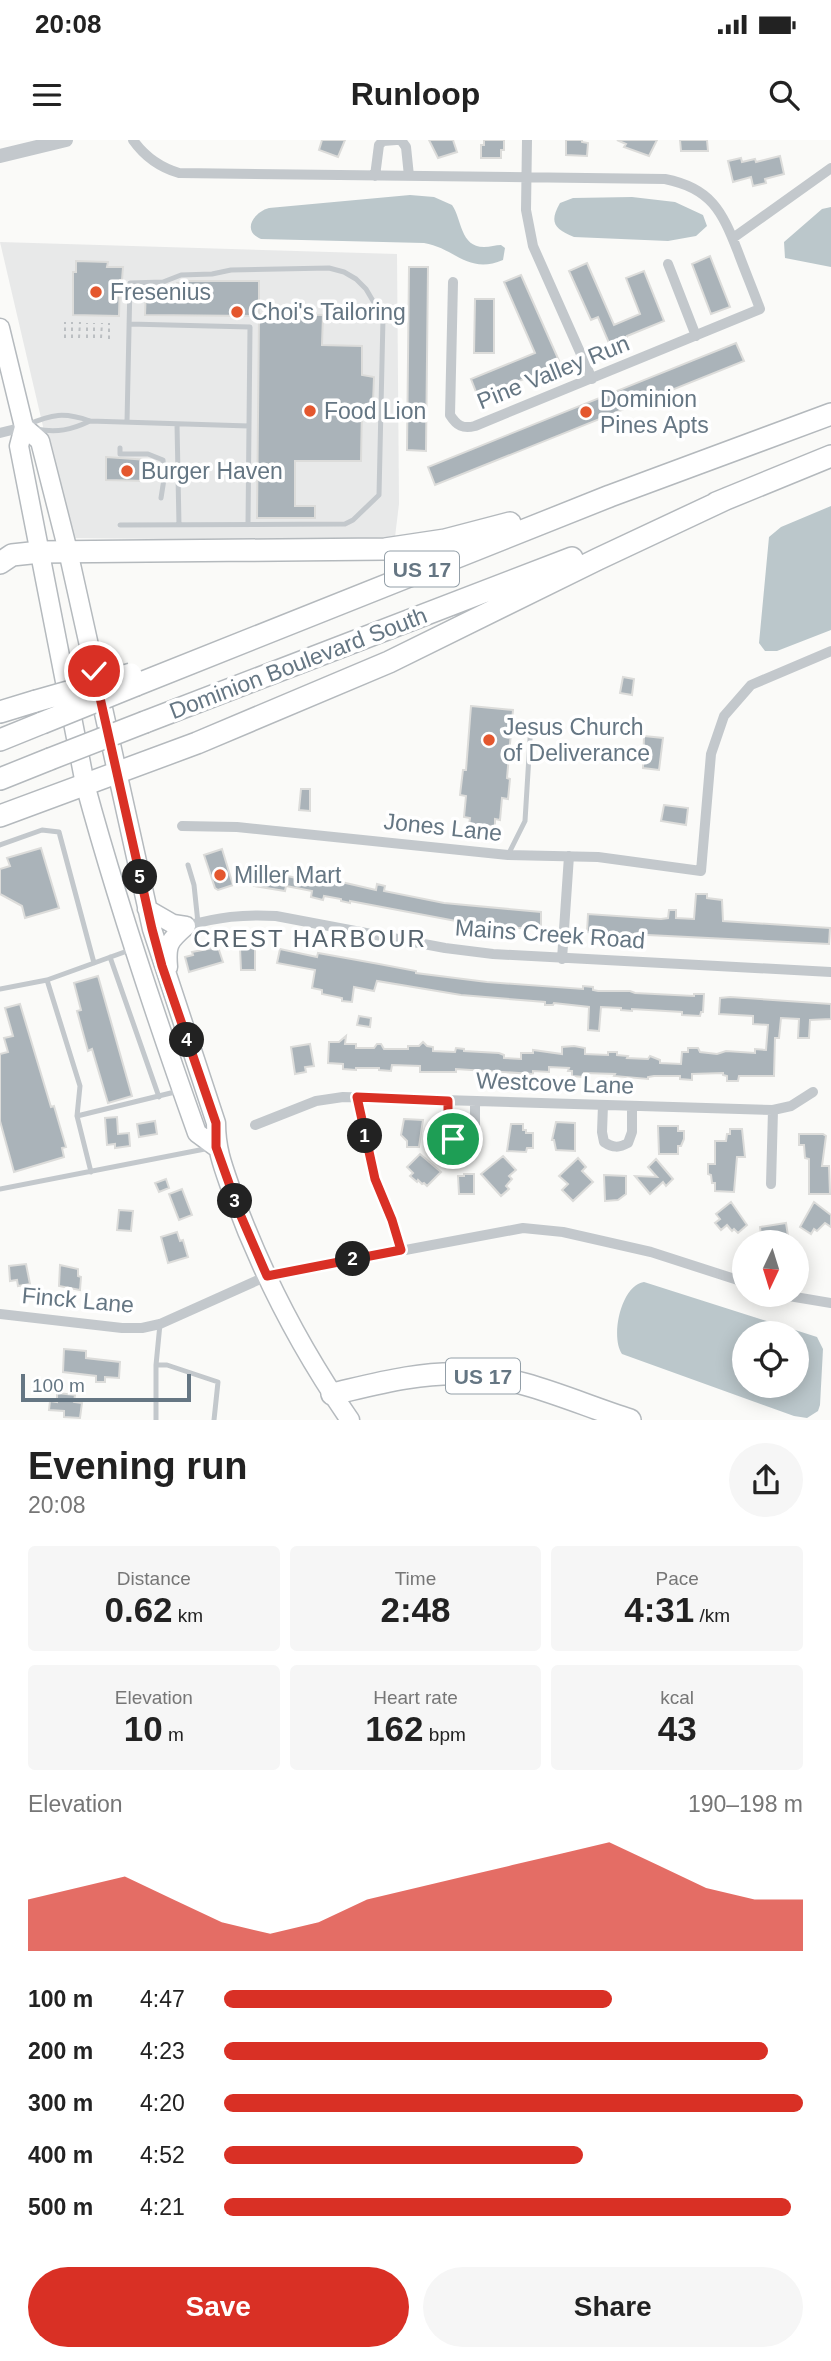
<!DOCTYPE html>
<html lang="en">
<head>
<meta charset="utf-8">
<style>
	:root { --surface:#fff; --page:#f6f6f6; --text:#222; --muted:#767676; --accent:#d93025 }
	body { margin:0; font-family:Arial,sans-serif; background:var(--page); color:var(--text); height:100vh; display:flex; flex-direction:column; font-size:26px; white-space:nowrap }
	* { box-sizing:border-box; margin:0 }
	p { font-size:23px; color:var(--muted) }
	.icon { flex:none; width:38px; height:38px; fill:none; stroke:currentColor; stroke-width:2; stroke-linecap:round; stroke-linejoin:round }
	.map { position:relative; height:1280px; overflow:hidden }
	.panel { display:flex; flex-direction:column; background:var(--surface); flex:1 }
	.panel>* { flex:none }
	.needle { width:46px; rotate:184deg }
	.controls { position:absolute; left:732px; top:1090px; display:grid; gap:14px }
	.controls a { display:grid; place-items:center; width:77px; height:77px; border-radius:50%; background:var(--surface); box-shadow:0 4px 18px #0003; font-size:35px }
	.scale { position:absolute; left:21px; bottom:18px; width:170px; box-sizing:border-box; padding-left:7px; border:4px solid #657683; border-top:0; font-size:19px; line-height:24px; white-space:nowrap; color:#657683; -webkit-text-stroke:5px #fff; paint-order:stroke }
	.pin { position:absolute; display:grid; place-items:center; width:60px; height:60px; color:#fff; margin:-30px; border:4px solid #fff; border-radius:50%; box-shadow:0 2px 7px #0007 }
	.km { position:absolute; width:35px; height:35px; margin:-18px; border-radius:50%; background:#222; color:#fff; font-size:19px; line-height:35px; text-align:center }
	.round { display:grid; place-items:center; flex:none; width:74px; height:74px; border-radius:37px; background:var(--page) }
	.head { display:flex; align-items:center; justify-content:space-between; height:119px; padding:0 28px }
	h1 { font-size:38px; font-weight:800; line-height:52px }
	.metrics { display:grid; grid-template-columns:repeat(3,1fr); gap:10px; height:119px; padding:7px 28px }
	.metrics div { display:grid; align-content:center; border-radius:7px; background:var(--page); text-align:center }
	.metrics b { font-size:35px; font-weight:800 }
	.metrics small { font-size:19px; font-weight:400 }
	.metrics p { font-size:19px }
	.chart { height:196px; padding:14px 28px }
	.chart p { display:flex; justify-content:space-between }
	.chart svg { width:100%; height:126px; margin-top:7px; fill:var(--accent); opacity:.7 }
	.action { display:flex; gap:14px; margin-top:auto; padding:14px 28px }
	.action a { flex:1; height:80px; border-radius:42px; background:var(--accent); color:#fff; font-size:28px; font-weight:800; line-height:80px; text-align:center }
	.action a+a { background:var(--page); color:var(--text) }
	ul { padding:0 28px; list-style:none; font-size:23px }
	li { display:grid; grid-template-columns:112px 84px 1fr; align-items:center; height:52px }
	li i { height:18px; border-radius:9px; background:var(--accent) }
	.status { display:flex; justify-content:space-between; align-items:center; height:49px; padding:0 35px; background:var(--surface); direction:ltr }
	.status svg { height:19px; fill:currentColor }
	header { display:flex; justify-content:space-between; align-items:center; height:91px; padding:0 28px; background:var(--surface); font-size:32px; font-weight:800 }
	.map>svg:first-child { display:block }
	.built { fill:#e8e9e9 }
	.water { fill:#bbc7cb; fill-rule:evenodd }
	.building { fill:#aab3b9; stroke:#dcdcda; stroke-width:2 }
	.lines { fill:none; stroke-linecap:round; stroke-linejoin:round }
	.primary-casing { stroke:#b5babe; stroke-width:21 }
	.motorway-casing { stroke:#b4b9bd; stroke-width:24 }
	.path { stroke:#bbbfc2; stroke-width:2; stroke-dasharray:3.5 3.5; stroke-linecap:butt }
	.service { stroke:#c3c8cc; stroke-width:5 }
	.minor { stroke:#c3c8cc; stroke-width:10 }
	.tertiary { stroke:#c3c8cc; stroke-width:14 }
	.primary { stroke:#fff; stroke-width:18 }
	.motorway { stroke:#fff; stroke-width:21 }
	.motorway-bridge-casing { stroke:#b4b9bd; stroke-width:24; stroke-linecap:butt }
	.motorway-bridge { stroke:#fff; stroke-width:21 }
	.route-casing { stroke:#fff; stroke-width:14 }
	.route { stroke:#d93025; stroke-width:9 }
	.poi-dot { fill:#e4572e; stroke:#fff; stroke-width:2.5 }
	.labels { text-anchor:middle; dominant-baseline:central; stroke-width:7; stroke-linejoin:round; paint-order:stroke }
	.shield { fill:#fff; stroke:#939fa8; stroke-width:2 }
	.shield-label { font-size:21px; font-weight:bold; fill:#657683 }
	.poi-label { font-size:23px; fill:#657683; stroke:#fff; text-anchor:start }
	.street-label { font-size:23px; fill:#657683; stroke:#fff }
	.neighbourhood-label { font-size:24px; letter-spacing:2px; fill:#57646e; stroke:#fff }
</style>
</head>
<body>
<div class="status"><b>20:08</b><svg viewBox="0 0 49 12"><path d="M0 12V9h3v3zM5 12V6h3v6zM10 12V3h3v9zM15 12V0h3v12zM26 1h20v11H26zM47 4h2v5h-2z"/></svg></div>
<header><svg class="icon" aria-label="menu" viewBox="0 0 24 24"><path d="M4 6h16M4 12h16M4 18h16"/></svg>Runloop<svg class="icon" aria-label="search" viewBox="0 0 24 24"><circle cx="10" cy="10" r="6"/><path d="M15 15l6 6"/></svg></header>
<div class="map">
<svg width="831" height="1280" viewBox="0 0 831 1280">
	<rect width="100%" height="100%" fill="#fafaf8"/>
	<!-- built -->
	<path class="built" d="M0 102 397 114 399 364 395 397 259 400 69 398Z"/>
	<!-- water -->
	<path class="water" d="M410 55 434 57 452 65C462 79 460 107 484 107 490 107 496 105 501 105L505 108 503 120C468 135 455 108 424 103L261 99C241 91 254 72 269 68Z
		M632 57 675 62 703 75 707 86 696 96 668 101 574 97C554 89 549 82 560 63L573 58Z
		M831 67V127L785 118 784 102 822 69Z
		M831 366V490L777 511H765L759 503 769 397 781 387Z
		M644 1142 817 1197 823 1209 820 1265 818 1271 807 1278 794 1276 622 1214C610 1197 621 1145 644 1142ZM744 1194H796V1246H744Z"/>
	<!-- building -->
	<path class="building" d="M322 0H345L338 17 319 10Z
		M429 0H453L457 12 438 18Z
		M484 0H504V10H501V18H481V5H484Z
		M566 0H582V2L588 3 587 16 566 15Z
		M617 0H657L649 16 624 7 626 4Z
		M680 0H707L708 11H681Z
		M780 16 784 34 765 39 766 43 753 46 751 37 733 42 728 21 741 18 742 22 755 19 756 22Z
		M710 116 730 167 711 174 692 124Z
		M76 121 108 122 107 127H123L122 140H120L119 176 73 175V132H76Z
		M587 123 614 185 640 174 626 138 644 131 664 181 627 196V198L609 203 598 177 591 180 569 131Z
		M409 127H428L426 311 407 310Z
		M521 135 564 232 546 240 542 232 478 257 471 239 535 213 504 142Z
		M187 141H259V174L323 175 322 205 362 206V235L374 237 373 263 362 265 361 321H295V366H315V378H257L259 176 145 175 146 148H176L177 143H187Z
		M475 159H494V213H474Z
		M736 203 744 221 435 345 428 327Z
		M106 317 148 320 147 341 106 340Z
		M623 537 634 539 632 555 620 553Z
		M471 566 513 570 507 638 510 639 508 659 502 658 500 680 495 679V687L489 686V690L476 689V685H469L470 678 464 677 466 656 460 655 463 630H466Z
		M644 596 663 598 659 630 643 628Z
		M301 649H310V671L299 670Z
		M664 665 688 668 686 685 661 681Z
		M41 708 59 768 25 778 22 766 0 754V729L10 726 7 718Z
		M222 709 233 745 218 750 215 748 204 715Z
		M257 730 297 738 298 732 376 750 377 744 385 746 384 751 444 763 541 772V788H515L456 781 350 761V763L341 761V759L324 756 323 760 311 757 312 751 286 746 285 751 254 746Z
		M696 754H707V758L722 760 723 781 830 788 829 804 587 792 588 774 661 779 668 778 669 770H676V778L694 779Z
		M218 807 223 822 189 832 185 817 193 815 192 812Z
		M240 808H255V830H241Z
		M280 809 317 817 318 813 379 824 416 831V833L487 842 583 849V846L593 847V850L598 851H630L635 853 694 856V854H704L703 872H701L700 876 682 875V872L632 869V871L621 870V868L601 867 599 891 588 890 589 867 554 863 553 865H545V862L461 855 377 841 374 851 354 847 352 862 342 861V858L322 854V850L312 848 315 830 277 823Z
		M98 836 132 956 108 963 92 909 88 911 77 871 81 870 74 843Z
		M730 857 831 864V879L810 880 809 898H798L799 879 781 878 779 898H775L774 936H739L738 941H727V936L723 935V933L692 934V940L680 939V936H654L648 937V939L614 936 615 934 584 933V937L572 936V931H568L569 928 549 927V932L533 931V934L456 929V932H420V926L392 925 391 931 379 930V928H356V930L343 929V924L328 923 329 902H339L346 896 345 904H356V908H374L377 904H381L384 909H408V906H419L423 902 427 906 433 907V911L455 912 456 908 464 909V911L499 913 504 915V918L521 919V913H533V910L562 914V907L574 906 585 908V914L608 915V912H617V915L628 916 627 918 648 919 650 916 660 920V923L681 924 682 912H688V908H698L700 912 717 914 726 911 755 913V909L766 910 768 885 753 884V876L719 874 720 858Z
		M20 864 51 967 54 966 66 1007 62 1008 64 1017 14 1032 0 981V914L8 912 4 898 13 896 5 868Z
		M359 876 371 878 370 887 357 885Z
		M310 904 314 926 305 927 306 932 295 934 291 907Z
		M117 977 118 994 129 993 130 1006 115 1008V1004L107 1005 105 978Z
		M404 979 423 980 419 1007H407V1001L401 995Z
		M155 981 157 994 139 997 137 984Z
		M556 982 575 983V1011L556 1010 554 1000H552Z
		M511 984H523V990H526V993H533V1008H527L526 1012 507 1011Z
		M658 986H678V991H684V999L681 1006H678V1014H659Z
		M730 989H742L745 1017H737L734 1052 715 1051V1043H712L711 1035 708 1034V1024H715V1001H726L727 994H730Z
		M799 994H823L826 996 822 1026H829L830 1054H809V1019L805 1018 804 1005H799Z
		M420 1014 441 1032 427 1046 424 1043 422 1044 418 1040 417 1042 410 1036 413 1033 407 1027Z
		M503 1016 516 1030 509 1036 512 1039 506 1046 509 1049 501 1056 481 1034Z
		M578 1018 586 1027 582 1031 593 1042 573 1061 562 1050 568 1044 559 1036Z
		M656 1019 673 1039 666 1046 663 1042 650 1054 635 1036 657 1037 648 1027Z
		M464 1034H474V1054H459L458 1036H464Z
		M604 1035 626 1036V1054L618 1060 605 1061Z
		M166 1039 169 1048 159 1052 155 1043Z
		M182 1049 192 1075 179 1080 169 1054Z
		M731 1062 747 1085 738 1093 734 1089 732 1091 727 1085 721 1090 715 1083 720 1079 716 1074Z
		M814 1062 831 1075V1087L825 1083 817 1091 814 1089 811 1094 800 1087Z
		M119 1070 133 1071 131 1091 117 1090Z
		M786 1083 789 1102H766L765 1095H761L760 1087Z
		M177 1092 180 1101 183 1100 188 1117 168 1123 161 1097Z
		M26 1124 30 1144 18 1146 17 1140 10 1141 9 1126Z
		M60 1125 78 1129V1136L81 1137 80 1150 59 1146Z
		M64 1209 86 1211V1218L120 1222 119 1238 105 1237V1242H96V1236L63 1232Z
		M57 1253 75 1255 74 1262 82 1263 80 1278 64 1277V1271L49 1270 50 1261 57 1262Z"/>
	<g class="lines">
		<defs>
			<path id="primary" d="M0 188 24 287 19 306 85 644C117 762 156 878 197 993L216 1007
				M24 287 40 301 68 411 152 789 216 983C216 1011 224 1029 233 1055 262 1134 302 1211 350 1280
				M147 769 173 784 186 786
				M168 827C166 804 169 801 186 786"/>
			<path id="motorway" d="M716 363 831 316
				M0 423 12 415 40 412 385 409 445 400 510 383
				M136 545 610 356 831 274
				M0 572 36 561
				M145 582 572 418
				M0 600 42 583
				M0 639 50 619
				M0 676 197 603 389 522 598 419 728 358
				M332 1254C376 1244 419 1232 464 1234 521 1236 576 1263 630 1280"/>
		</defs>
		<!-- primary casing -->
		<use href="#primary" class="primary-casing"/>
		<!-- motorway casing -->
		<use href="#motorway" class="motorway-casing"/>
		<!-- path -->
		<path class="path" d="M65 198V182
			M72 198V182
			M79 198 80 182
			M87 198V183
			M94 198V183
			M101 198 102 183
			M109 199V183"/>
		<!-- service -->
		<path class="service" d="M129 184 250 187 248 384
			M177 284 179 385
			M27 285C52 274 64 272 90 281L249 286
			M36 289C57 293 71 290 90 281
			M120 308V314H148L163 320 164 339 161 358
			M120 385 345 384 353 380 379 355 383 178 366 149 356 139 344 132 329 128 231 130 212 134 181 135 163 142 130 143 127 282
			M0 705 42 690 59 692 94 823
			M508 715 525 681 531 583
			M188 725 194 745 198 783
			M110 817 159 957
			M47 840 130 810
			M0 849 47 840 80 946 77 976 91 1032
			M77 976 179 951
			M0 1049 210 1008
			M156 1225H167L218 1242 214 1280
			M156 1280V1225L160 1184"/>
		<!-- minor -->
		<path class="minor" d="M133 0C145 17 159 27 179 33L665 39C711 48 722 71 738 112 745 131 753 150 760 169L475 286C463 289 457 286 450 275L453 142
			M401 0 406 7 409 36
			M527 0 526 70 533 106 592 239
			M375 36 379 5 383 1 396 0
			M733 98 831 28
			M668 124 696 196
			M0 293 24 287
			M182 686 237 687 508 715 598 717 701 731 711 614 724 576 751 545 831 511
			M186 786C219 777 242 774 276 776L445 808 493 814 831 832
			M562 819 569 716
			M357 957 375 1039 392 1080 402 1110
			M448 961V988L453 999 467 1001 475 992V962
			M603 965 602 992 604 1002C613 1008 619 1008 628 1003L632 992V966
			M255 985 316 961 343 957 773 970 791 966 813 952
			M771 1044 773 970
			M783 1155 831 1163
			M0 1174 122 1188H142L160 1184 267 1136 523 1088 563 1092 651 1112 744 1142"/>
		<!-- tertiary -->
		<path class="tertiary" d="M0 16 66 0"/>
		<!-- primary -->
		<use href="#primary" class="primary"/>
		<!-- motorway -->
		<use href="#motorway" class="motorway"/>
		<defs>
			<path id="motorway-bridge" d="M36 561 131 534
				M42 583 136 545
				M50 619 145 582"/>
		</defs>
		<!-- motorway-bridge casing -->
		<use href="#motorway-bridge" class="motorway-bridge-casing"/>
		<!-- motorway-bridge -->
		<use href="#motorway-bridge" class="motorway-bridge"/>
	</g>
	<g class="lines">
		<defs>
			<path id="route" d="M94 531 152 789 162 826 216 983V1007L240 1074 267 1136 401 1110 392 1080 375 1039 357 957 448 961V988L453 999"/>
		</defs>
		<!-- route casing -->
		<use href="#route" class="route-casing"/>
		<!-- route -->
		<use href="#route" class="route"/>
	</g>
	<!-- markers -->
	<g class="poi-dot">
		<circle cx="96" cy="152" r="7"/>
		<circle cx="237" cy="172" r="7"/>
		<circle cx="310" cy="271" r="7"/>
		<circle cx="586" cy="272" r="7"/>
		<circle cx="127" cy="331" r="7"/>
		<circle cx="489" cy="600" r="7"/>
		<circle cx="220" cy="735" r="7"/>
	</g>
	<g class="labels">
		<!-- shield labels -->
		<g class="shield">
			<rect x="385" y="411.5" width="74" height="35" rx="5"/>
			<rect x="446" y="1218.5" width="74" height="35" rx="5"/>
		</g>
		<g class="shield-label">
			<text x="422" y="429">US 17</text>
			<text x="483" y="1236">US 17</text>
		</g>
		<!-- poi labels -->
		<g class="poi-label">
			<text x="110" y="152">Fresenius</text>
			<text x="251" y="172">Choi's Tailoring</text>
			<text x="600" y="259">Dominion<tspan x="600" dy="26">Pines Apts</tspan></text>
			<text x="324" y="271">Food Lion</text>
			<text x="141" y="331">Burger Haven</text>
			<text x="503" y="587">Jesus Church<tspan x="503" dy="26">of Deliverance</tspan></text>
			<text x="234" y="735">Miller Mart</text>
		</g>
		<!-- street labels -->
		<g class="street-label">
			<text transform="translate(553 232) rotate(-22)">Pine Valley Run</text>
			<text transform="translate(298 523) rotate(-21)">Dominion Boulevard South</text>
			<text transform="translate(443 687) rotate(6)">Jones Lane</text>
			<text transform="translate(550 794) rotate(4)">Mains Creek Road</text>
			<text transform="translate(555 943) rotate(2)">Westcove Lane</text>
			<text transform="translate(78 1160) rotate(5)">Finck Lane</text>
		</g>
		<!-- neighbourhood labels -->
		<g class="neighbourhood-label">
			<text x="310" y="798">CREST HARBOUR</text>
		</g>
	</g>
</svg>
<div class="controls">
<a><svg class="needle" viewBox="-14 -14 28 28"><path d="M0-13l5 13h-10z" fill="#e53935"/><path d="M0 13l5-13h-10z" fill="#767676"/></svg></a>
<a><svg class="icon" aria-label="locate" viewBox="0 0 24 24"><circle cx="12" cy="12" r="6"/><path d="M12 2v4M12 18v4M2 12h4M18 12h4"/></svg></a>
</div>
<div class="scale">100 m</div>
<div class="pin" style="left:453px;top:999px;background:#1e9e55"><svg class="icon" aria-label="arrive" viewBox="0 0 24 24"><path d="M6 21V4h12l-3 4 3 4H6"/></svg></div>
<div class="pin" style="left:94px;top:531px;background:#d93025"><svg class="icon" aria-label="check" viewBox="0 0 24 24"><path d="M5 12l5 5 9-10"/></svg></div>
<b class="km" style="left:365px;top:996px">1</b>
<b class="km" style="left:353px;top:1119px">2</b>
<b class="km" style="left:235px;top:1061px">3</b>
<b class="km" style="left:187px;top:900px">4</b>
<b class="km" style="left:140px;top:737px">5</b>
</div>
<section class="panel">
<div class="head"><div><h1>Evening run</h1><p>20:08</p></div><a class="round"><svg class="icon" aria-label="share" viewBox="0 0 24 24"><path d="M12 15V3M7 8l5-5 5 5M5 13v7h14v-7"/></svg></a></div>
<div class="metrics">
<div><p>Distance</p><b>0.62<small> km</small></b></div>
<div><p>Time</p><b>2:48</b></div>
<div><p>Pace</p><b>4:31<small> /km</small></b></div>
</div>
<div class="metrics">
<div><p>Elevation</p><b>10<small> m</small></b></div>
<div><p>Heart rate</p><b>162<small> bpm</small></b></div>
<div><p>kcal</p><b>43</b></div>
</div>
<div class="chart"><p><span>Elevation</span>190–198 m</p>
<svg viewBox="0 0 160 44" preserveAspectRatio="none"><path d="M0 44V26L10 22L20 18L30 26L40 34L50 38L60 34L70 26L80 22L90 18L100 14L110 10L120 6L130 14L140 22L150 26L160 26V44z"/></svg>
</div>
<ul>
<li><b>100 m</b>4:47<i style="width:67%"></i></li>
<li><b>200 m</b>4:23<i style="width:94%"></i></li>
<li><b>300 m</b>4:20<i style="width:100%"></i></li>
<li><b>400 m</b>4:52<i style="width:62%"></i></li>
<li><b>500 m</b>4:21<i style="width:98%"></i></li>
</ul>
<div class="action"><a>Save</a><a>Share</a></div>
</section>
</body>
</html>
